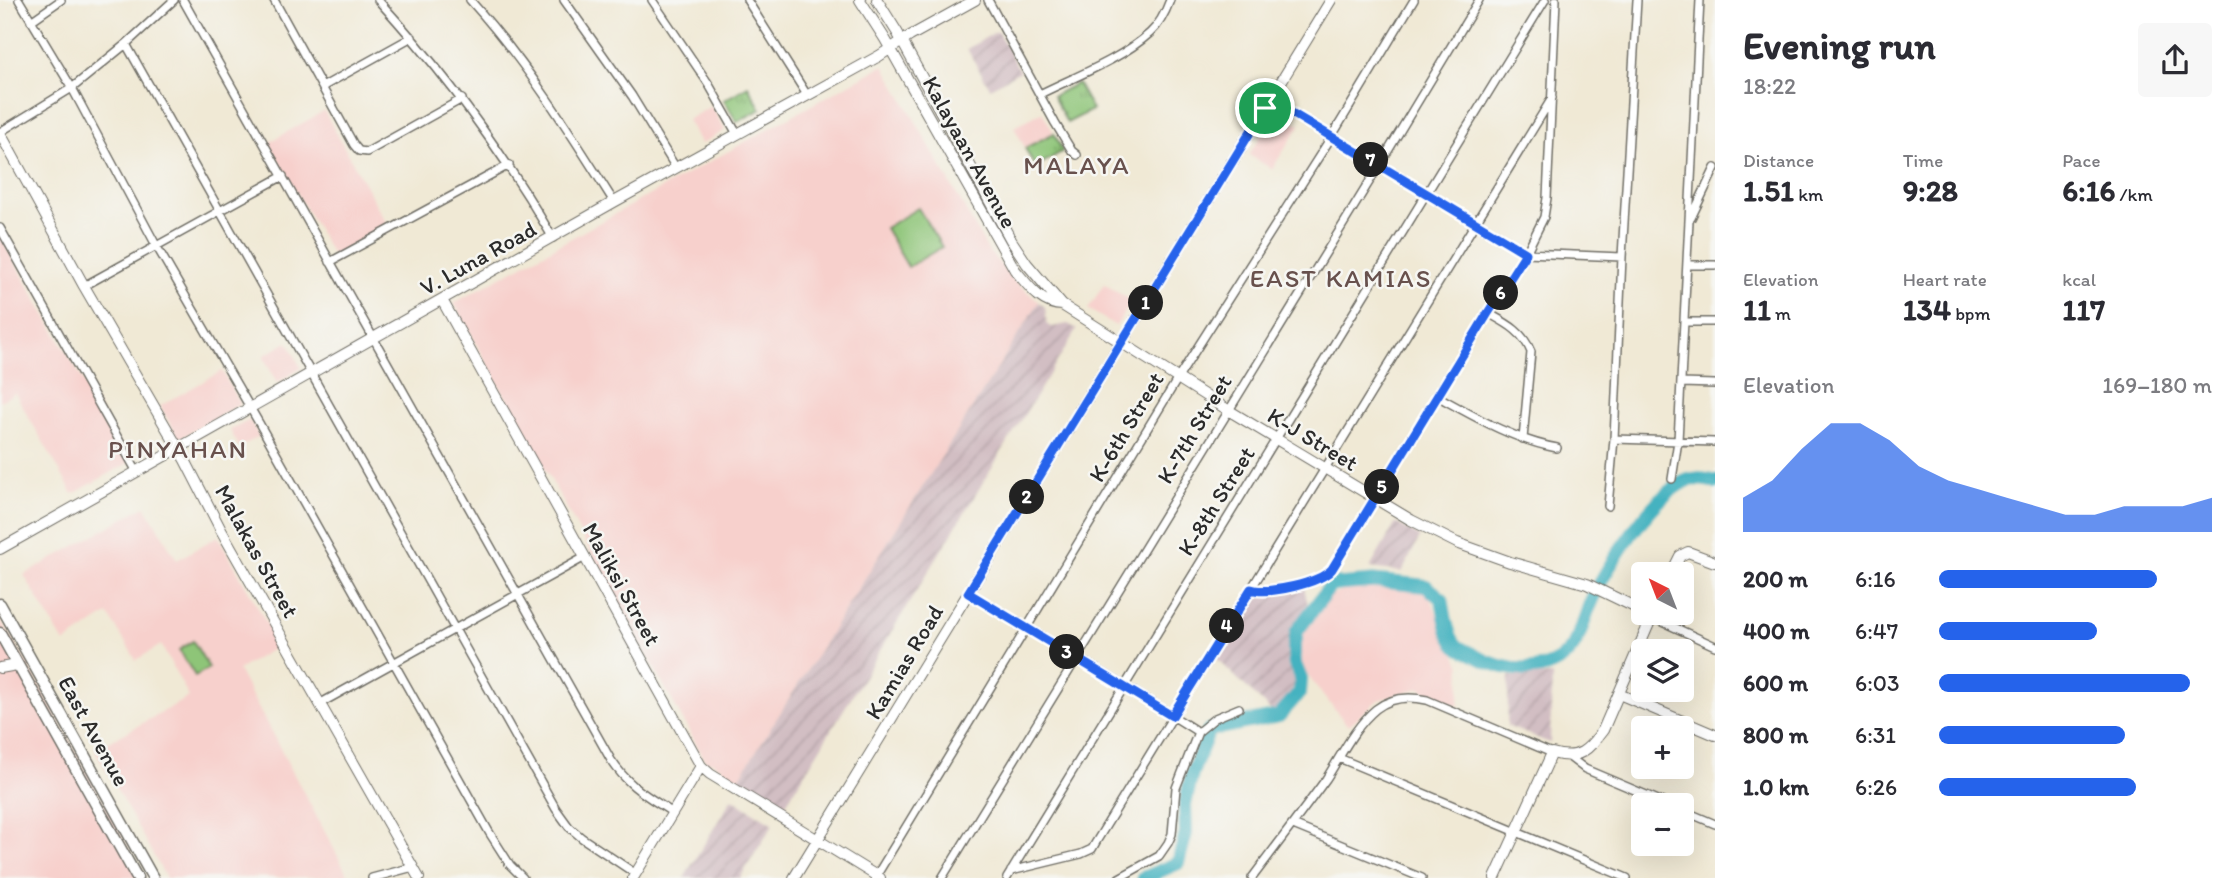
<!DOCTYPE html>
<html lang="en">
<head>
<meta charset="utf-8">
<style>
	:root { --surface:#fff; --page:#f7f7f7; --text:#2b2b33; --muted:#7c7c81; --accent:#2563eb }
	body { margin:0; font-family:Itim,sans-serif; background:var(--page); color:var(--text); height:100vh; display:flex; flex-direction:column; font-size:26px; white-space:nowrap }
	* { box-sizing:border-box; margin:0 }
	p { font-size:23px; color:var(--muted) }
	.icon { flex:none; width:38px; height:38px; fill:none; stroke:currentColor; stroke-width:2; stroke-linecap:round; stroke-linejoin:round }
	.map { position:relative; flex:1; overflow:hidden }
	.details { display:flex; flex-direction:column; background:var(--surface); width:525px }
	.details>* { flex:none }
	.needle { width:46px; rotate:318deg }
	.fabs { position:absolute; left:1631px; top:562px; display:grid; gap:14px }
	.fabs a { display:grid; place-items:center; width:63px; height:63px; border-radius:7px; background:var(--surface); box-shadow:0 7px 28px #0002; font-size:35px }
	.pin { position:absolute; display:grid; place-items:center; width:60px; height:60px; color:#fff; margin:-30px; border:4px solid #fff; border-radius:50%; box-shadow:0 2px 7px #0007 }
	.km { position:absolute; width:35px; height:35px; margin:-18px; border-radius:50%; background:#222; color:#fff; font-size:19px; line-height:35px; text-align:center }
	.round { display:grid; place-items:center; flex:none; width:74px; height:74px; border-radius:7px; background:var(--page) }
	.summary { display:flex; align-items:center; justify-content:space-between; height:119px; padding:0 28px }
	h1 { font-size:38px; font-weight:700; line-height:52px }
	.stats { display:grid; grid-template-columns:repeat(3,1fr); gap:10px; height:119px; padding:7px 28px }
	.stats div { display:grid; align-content:center }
	.stats b { font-size:30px; font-weight:700 }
	.stats small { font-size:19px; font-weight:400 }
	.stats p { font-size:19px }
	.chart { height:196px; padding:14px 28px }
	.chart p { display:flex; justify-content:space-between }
	.chart svg { width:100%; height:126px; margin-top:7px; fill:var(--accent); opacity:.7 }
	ul { padding:0 28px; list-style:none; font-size:23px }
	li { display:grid; grid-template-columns:112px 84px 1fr; align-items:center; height:52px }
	li i { height:18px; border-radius:9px; background:var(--accent) }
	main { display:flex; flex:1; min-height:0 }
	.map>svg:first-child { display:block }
	.built { fill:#f7d0cc }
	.industrial { fill:url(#industrial-furrows) }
	.grass { fill:url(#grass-tufts); stroke:#5c7852; stroke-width:2 }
	.pitch { fill:#8ec578; stroke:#5c7852; stroke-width:2 }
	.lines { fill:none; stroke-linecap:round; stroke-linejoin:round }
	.river { stroke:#44b2c0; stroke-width:14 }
	.street-casing { stroke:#706e66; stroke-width:10 }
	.secondary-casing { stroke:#706e66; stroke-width:12 }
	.primary-casing { stroke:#706e66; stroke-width:13 }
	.street { stroke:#fff; stroke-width:7 }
	.secondary { stroke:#fff; stroke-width:10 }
	.primary { stroke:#fff; stroke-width:10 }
	.route-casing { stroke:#fff; stroke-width:14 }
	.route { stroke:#2563eb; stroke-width:9 }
	.labels { text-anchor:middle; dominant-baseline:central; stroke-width:5; stroke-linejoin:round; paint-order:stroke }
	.street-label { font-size:23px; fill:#2b2b2b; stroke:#f6f6f2 }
	.quarter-label { font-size:26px; letter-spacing:2px; fill:#68514d; stroke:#f6f6f2 }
</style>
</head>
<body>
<main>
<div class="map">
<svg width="1715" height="878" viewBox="0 0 1715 878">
	<defs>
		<pattern id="industrial-furrows" width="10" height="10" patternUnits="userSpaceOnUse" patternTransform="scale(1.75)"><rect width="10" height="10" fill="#d2bec3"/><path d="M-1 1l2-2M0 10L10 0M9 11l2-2" fill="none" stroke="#b4a3a8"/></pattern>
		<pattern id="grass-tufts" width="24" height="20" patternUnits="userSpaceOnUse" patternTransform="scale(1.75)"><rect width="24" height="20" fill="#8ec578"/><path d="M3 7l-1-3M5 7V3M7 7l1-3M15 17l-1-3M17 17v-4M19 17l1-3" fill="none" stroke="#74a063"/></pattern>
	</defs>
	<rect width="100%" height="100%" fill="#f6f6f2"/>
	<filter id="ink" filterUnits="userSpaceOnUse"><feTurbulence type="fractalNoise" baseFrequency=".0143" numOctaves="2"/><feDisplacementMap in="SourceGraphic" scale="14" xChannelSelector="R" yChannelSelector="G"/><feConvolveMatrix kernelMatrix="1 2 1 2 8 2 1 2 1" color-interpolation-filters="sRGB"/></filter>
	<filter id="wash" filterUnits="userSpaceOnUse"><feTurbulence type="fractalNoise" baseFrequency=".00686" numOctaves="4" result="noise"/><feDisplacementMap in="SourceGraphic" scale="28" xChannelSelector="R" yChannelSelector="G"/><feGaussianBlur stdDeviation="1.57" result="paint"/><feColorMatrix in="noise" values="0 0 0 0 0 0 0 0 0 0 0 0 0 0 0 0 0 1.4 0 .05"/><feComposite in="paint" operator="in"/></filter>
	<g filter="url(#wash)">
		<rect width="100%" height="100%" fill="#f0e9d5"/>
		<!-- built -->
		<path class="built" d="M884 65 989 252 1016 282 1039 302 738 780 711 761 706 762 454 303Z
			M711 106 725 130 701 144 687 120Z
			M324 111 388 226 333 256 268 143Z
			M1276 111 1300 125 1272 169 1249 155Z
			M1042 112 1054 133 1025 148 1014 127Z
			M0 236 130 462 73 494 15 393 0 401Z
			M1104 284 1132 301 1116 326 1088 309Z
			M288 342 301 368 277 383 263 356Z
			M222 371 240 404 179 439 160 406Z
			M250 420 259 437 239 447 230 430Z
			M145 506 177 560 218 536 279 645 238 670 349 877 166 878 95 750 189 697 161 645 136 660 108 614 64 643 24 575Z
			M1353 587 1426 589 1461 666 1459 706 1436 700 1420 688 1378 700 1348 726 1300 666 1296 645 1300 631 1324 598Z
			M0 619 30 669 145 878H0Z"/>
		<!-- industrial -->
		<path class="industrial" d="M997 31 1020 71 990 88 967 49Z
			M1039 302 1045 307 1047 325 1052 327 1068 324 1077 329 784 807 738 780Z
			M1396 523 1420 537 1402 572 1370 568Z
			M1304 587 1308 605 1293 637 1288 666 1296 677 1289 702 1274 714 1214 656 1248 600Z
			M1552 675 1550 743 1507 726 1509 676Z
			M732 798 773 824 740 878H684Z"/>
		<!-- grass -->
		<path class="grass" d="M1077 83 1092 110 1067 123 1053 96Z
			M748 86 761 109 737 122 724 100Z
			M1054 133 1063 151 1035 167 1025 148Z"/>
		<!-- pitch -->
		<path class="pitch" d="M918 208 942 247 908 267 885 228Z
			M193 641 209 668 195 676 179 650Z"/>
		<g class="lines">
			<!-- river -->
			<path class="river" d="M1143 878 1178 863 1186 833 1185 805 1192 773 1209 730 1279 716 1300 692 1301 679 1295 664 1294 650 1297 631 1331 585 1379 581 1426 586 1442 599C1445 613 1446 633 1456 645 1460 649 1469 652 1474 655 1504 672 1548 679 1572 648 1582 635 1585 614 1592 599 1605 569 1660 482 1694 479 1700 479 1709 480 1715 482"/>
		</g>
	</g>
	<g filter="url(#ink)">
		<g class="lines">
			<defs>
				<path id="street" d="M19 0 72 88 157 247 259 423 489 832 510 865 523 878
					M183 0 611 760C629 787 646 795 673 813
					M274 0 354 145 359 151 367 152 462 99
					M378 0C445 73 503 152 553 238
					M470 0C526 62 570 132 614 202
					M564 0 632 96 676 168
					M652 0 708 83 737 134
					M747 0 807 95
					M988 0 1055 123 1072 151 1077 155
					M31 21 61 0
					M126 44 556 809 569 827 582 838 636 874
					M322 87 412 37
					M1040 94C1076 76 1120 60 1150 33 1159 25 1166 11 1170 0
					M1270 100 1526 253 1622 257
					M0 132 72 88 126 44 174 0
					M1691 218 1715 168
					M0 228 137 472
					M330 262 509 165
					M1687 265H1715
					M84 286 283 176
					M1488 313C1506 323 1523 331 1531 352L1523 439
					M1684 322H1715
					M1681 383 1715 384
					M1437 396C1475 417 1514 440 1557 448
					M1614 439 1715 442
					M1672 479 1678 441 1700 0
					M1608 506 1614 439 1622 257 1637 0
					M1251 589C1266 595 1315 583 1329 573L1488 313 1526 253 1544 217 1547 198 1556 0
					M968 593 1125 686 1198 732
					M1652 617 1715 646
					M321 703 585 557
					M1568 756 1585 769 1670 805
					M1339 758 1627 878
					M1682 810 1715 824
					M1293 825 1422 878
					M1011 871 1081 854 1092 849 1096 842 1552 98
					M372 878 413 867
					M875 878 1178 378 1332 136 1414 0
					M942 878 1379 166 1479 0
					M1007 878 1545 0
					M1119 878 1159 856 1168 843 1172 834 1176 788 1198 732 1215 718 1239 708
					M1252 878C1277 845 1302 812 1326 779 1341 756 1354 727 1376 709 1391 697 1409 696 1427 700L1552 753"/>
				<path id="secondary" d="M860 0 885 39 1015 270C1028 285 1041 305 1062 305
					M877 0 897 32 1011 240 1027 264 1062 305 1228 410 1411 520 1457 543 1510 562 1587 584 1643 611
					M0 133 84 286 185 460 221 530 419 878
					M442 300 701 766 710 774 880 878
					M0 549 614 202 879 56 910 36 975 0
					M1671 574 1680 556 1688 552 1715 562
					M0 668 17 665
					M1619 694 1715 735
					M633 878 701 766
					M794 878 1331 0
					M1495 878 1552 753C1579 761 1588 750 1603 730L1654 612"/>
				<path id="primary" d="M0 604 153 878
					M0 633 137 878"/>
			</defs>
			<!-- street casing -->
			<use href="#street" class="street-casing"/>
			<!-- secondary casing -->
			<use href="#secondary" class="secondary-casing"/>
			<!-- primary casing -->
			<use href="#primary" class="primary-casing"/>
			<!-- street -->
			<use href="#street" class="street"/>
			<!-- secondary -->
			<use href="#secondary" class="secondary"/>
			<!-- primary -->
			<use href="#primary" class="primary"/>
		</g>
	</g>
	<g class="lines" filter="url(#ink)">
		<defs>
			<path id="route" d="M1270 100 1526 253 1488 313 1332 569C1321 583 1267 595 1251 589L1172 716 968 593Z"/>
		</defs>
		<!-- route casing -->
		<use href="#route" class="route-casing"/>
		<!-- route -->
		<use href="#route" class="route"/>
	</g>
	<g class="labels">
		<!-- street labels -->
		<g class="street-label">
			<text transform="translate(970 152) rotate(61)">Kalayaan Avenue</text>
			<text transform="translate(478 258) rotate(-29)">V. Luna Road</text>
			<text transform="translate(1126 427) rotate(-59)">K-6th Street</text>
			<text transform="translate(1194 429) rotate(-59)">K-7th Street</text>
			<text transform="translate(1313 439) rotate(31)">K-J Street</text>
			<text transform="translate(1216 501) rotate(-58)">K-8th Street</text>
			<text transform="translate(257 551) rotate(61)">Malakas Street</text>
			<text transform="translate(622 584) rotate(61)">Maliksi Street</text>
			<text transform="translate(904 662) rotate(-59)">Kamias Road</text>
			<text transform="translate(94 731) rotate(61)">East Avenue</text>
		</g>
		<!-- quarter labels -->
		<g class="quarter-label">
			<text x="1077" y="165">MALAYA</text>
			<text x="1341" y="278">EAST KAMIAS</text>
			<text x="178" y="449">PINYAHAN</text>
		</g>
	</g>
</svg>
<div class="fabs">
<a><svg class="needle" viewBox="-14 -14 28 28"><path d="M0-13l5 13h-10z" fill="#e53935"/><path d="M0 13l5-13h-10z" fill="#7c7c81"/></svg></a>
<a><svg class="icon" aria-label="layers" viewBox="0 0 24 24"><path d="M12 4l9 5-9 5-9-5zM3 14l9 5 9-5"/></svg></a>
<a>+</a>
<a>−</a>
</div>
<div class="pin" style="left:1265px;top:108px;background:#1e9e55"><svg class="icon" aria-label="arrive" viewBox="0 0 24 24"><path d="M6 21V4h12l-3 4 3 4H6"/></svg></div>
<b class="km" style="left:1146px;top:303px">1</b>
<b class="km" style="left:1027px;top:497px">2</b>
<b class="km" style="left:1067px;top:652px">3</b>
<b class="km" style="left:1227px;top:626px">4</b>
<b class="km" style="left:1382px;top:487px">5</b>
<b class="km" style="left:1501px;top:293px">6</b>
<b class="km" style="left:1371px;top:160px">7</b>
</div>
<section class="details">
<div class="summary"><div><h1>Evening run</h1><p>18:22</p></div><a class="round"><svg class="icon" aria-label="share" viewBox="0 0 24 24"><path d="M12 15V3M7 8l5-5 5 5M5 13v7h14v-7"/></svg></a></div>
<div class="stats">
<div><p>Distance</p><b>1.51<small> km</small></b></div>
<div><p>Time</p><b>9:28</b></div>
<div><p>Pace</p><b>6:16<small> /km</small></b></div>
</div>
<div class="stats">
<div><p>Elevation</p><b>11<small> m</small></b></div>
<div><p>Heart rate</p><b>134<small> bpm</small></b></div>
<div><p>kcal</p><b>117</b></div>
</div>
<div class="chart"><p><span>Elevation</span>169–180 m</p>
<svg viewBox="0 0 160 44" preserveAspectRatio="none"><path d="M0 44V32L10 26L20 15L30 6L40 6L50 12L60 21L70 26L80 29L90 32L100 35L110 38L120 38L130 35L140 35L150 35L160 32V44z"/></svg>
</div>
<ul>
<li><b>200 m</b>6:16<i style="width:80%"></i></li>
<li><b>400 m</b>6:47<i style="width:58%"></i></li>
<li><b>600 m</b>6:03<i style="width:92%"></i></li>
<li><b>800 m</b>6:31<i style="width:68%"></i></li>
<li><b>1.0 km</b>6:26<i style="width:72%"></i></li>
</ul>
</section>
</main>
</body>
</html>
